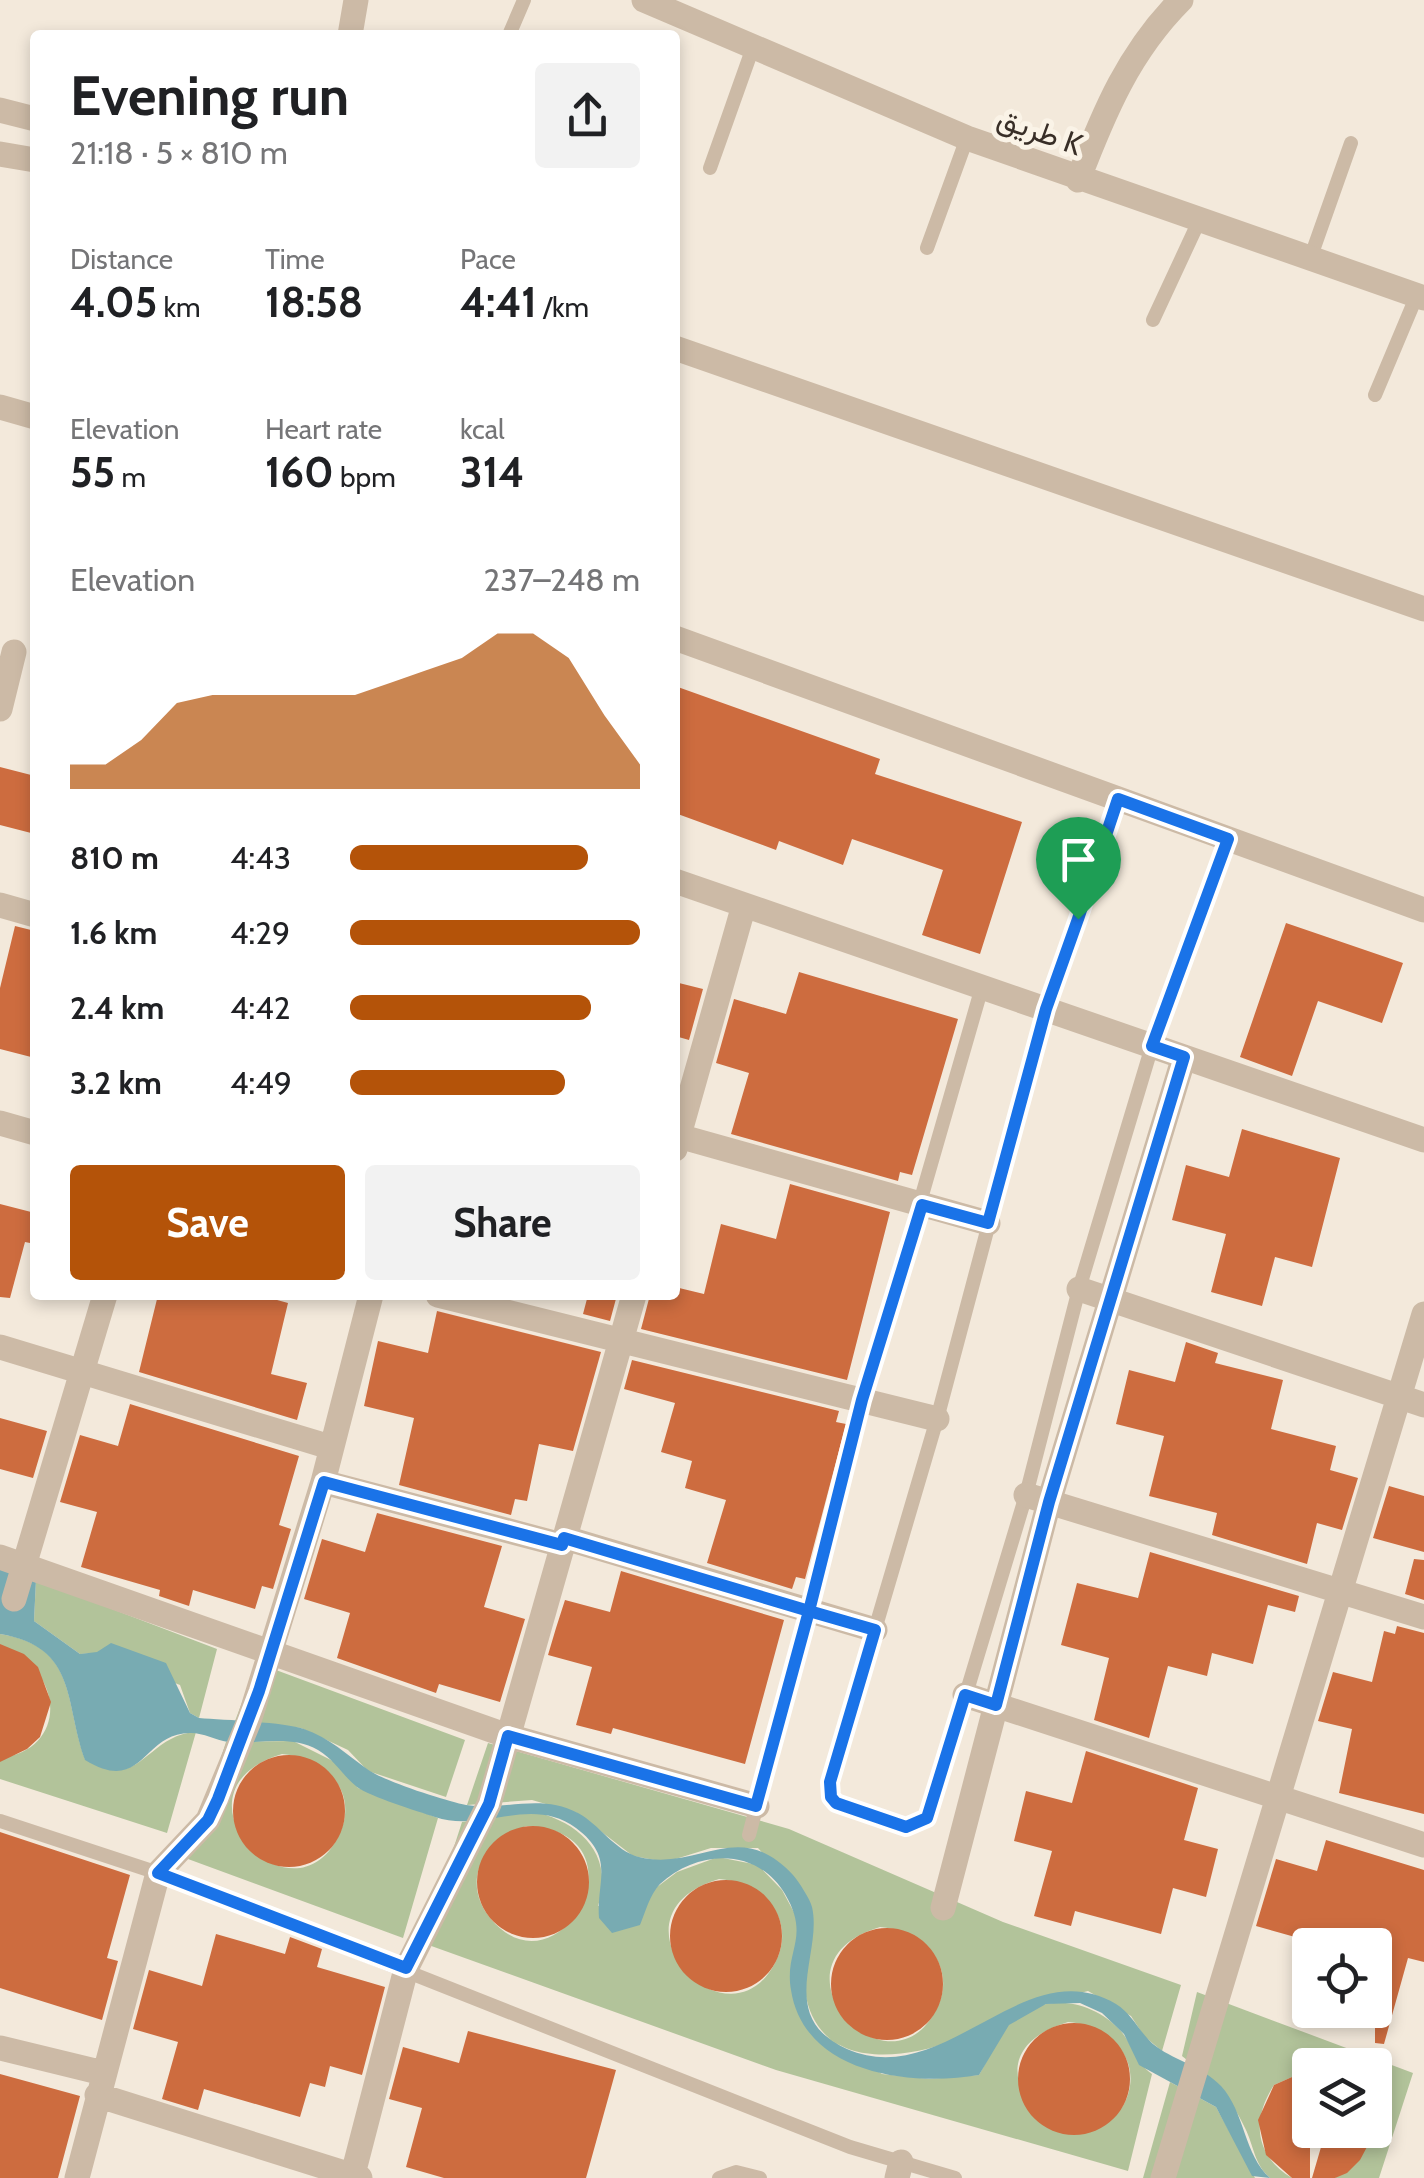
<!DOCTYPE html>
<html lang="en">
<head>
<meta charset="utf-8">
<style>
	:root { --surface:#fff; --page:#f2f2f2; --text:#202124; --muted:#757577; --accent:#b45309 }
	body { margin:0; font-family:Cabin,Vazirmatn,sans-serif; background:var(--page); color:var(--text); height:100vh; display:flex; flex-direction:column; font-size:38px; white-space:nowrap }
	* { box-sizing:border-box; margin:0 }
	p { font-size:32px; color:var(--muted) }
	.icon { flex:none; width:55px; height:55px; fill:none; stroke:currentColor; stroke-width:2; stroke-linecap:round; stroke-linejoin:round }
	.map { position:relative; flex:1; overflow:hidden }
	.details { position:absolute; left:30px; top:30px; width:650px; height:1270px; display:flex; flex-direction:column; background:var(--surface); border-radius:10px; box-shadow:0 5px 15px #0003 }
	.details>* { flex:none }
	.controls { position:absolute; left:1292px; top:1928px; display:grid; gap:20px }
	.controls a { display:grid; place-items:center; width:100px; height:100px; border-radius:10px; background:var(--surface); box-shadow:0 5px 15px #0003; font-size:50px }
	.pin { position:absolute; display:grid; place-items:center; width:85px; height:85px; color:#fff; margin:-102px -42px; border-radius:50% 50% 50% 0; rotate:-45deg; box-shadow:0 0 10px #0007 }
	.pin .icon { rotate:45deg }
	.round { display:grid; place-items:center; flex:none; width:105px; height:105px; border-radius:10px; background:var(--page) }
	.summary { display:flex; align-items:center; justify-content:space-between; height:170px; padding:0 40px }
	h1 { font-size:55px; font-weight:800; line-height:75px }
	.stats { display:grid; grid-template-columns:repeat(3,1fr); gap:15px; height:170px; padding:10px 40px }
	.stats div { display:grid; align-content:center }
	.stats b { font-size:42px; font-weight:800 }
	.stats small { font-size:28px; font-weight:400 }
	.stats p { font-size:28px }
	.chart { height:280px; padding:20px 40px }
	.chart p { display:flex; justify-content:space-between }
	.chart svg { width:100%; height:180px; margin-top:10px; fill:var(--accent); opacity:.7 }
	.cta { display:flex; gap:20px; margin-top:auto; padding:20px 40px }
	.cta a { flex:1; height:115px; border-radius:10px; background:var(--accent); color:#fff; font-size:40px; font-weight:800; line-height:115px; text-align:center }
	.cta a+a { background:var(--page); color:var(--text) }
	ul { padding:0 40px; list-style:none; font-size:32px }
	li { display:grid; grid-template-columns:160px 120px 1fr; align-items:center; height:75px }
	li i { height:25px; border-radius:12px; background:var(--accent) }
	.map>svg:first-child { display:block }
	.green { fill:#b2c39a; fill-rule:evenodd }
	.water { fill:#78abb2 }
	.building { fill:#cd6c3f }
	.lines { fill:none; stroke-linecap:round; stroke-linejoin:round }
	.lane { stroke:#ccbaa6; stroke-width:14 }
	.street { stroke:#ccbaa6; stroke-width:25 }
	.route-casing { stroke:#fff; stroke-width:20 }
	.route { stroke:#1a73e8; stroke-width:12 }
	.labels { text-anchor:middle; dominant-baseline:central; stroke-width:10; stroke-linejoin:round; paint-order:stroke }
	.street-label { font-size:30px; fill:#382e27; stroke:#faf3e7 }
</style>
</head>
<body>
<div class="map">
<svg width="1424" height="2178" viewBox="0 0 1424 2178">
	<rect width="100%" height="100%" fill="#f3e9db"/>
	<!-- green -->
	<path class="green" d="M36 1580 217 1649 199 1718 190 1713 180 1685 97 1653 80 1654 34 1621Z
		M0 1634C78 1646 64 1702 85 1759 141 1794 145 1735 196 1732L167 1833 0 1779V1758C69 1750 65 1668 0 1647Z
		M257 1663 465 1740 446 1797 368 1771 348 1750 301 1728 235 1721Z
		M293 1741 339 1764 358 1788 438 1818 403 1938 188 1859 226 1742ZM282 1754C326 1757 361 1793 338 1837 291 1930 161 1790 282 1754Z
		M488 1743 789 1829 1003 1922 1181 1985 1162 2051 1144 2036 1131 2016 1088 1991C1062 1998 1033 2003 1007 2012 988 2019 972 2034 953 2041 897 2061 817 2069 805 1991 801 1966 810 1933 812 1908L758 1848H711L666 1862 633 1856 577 1813 532 1800 467 1805ZM880 1927C923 1930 959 1966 936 2010 888 2103 759 1963 880 1927Z
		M531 1811C579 1821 615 1854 598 1906L657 1887 677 1872 718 1857 758 1865 782 1890 796 1916 799 1943 791 1968 802 2020 882 2074 929 2079 979 2075C988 2060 996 2039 1007 2026 1039 1991 1090 1998 1120 2030 1133 2045 1135 2062 1152 2074L1128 2171 776 2070 423 1943 462 1822ZM527 1826C652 1832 559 2000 491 1919 459 1881 485 1838 527 1826ZM719 1879C762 1882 798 1919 775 1963 727 2055 598 1915 719 1879ZM1068 2022C1110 2025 1147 2062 1123 2106 1073 2178 948 2058 1068 2022Z
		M1197 1992 1413 2073 1379 2178H1335L1375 2130V2065H1310V2069L1274 2085C1251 2120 1255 2156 1292 2178H1270C1254 2164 1254 2146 1245 2128 1230 2095 1209 2077 1182 2056Z
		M1170 2082 1216 2107 1255 2178H1143Z"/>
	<!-- water -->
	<path class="water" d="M0 1569 36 1580 34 1621 80 1654 97 1652 111 1643 166 1663 190 1713 199 1718C223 1720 285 1722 304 1729 330 1738 346 1754 367 1769 383 1781 446 1801 466 1805 505 1811 540 1793 578 1813 599 1824 615 1851 639 1857 698 1872 739 1816 793 1875 799 1882 810 1899 812 1907 823 1954 775 2017 847 2049 945 2092 1024 1949 1116 2004 1134 2015 1140 2035 1157 2047 1176 2061 1202 2066 1221 2086 1245 2112 1244 2155 1270 2178L1252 2176 1216 2107 1139 2065 1124 2034 1102 2013 1080 2003 1046 2004 1009 2025 979 2075C911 2087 804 2074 791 1990 784 1950 811 1938 785 1894 757 1847 698 1849 660 1884 650 1894 645 1913 640 1925L612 1933 599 1918C596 1881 616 1858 576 1828 531 1795 483 1833 435 1817 417 1811 371 1797 357 1787 342 1775 335 1760 318 1750 290 1734 258 1745 228 1742 215 1740 204 1733 191 1733 142 1732 144 1796 85 1760 64 1702 78 1647 0 1634Z"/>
	<!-- building -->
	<path class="building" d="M675 686 880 759 875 774 1022 822 980 954 922 935 943 870 852 839 843 865 779 841 776 850 675 813Z
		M0 767 35 776V834L0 825Z
		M1286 923 1403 963 1382 1023 1318 1001 1292 1076 1240 1057Z
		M15 926 35 931V1058L0 1049V988Z
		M799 972 958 1019 912 1175 900 1172 898 1181 731 1134 749 1073 716 1063 734 999 786 1014Z
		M675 982 703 989 689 1040 675 1036Z
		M1242 1129 1340 1158 1312 1267 1275 1257 1262 1306 1211 1292 1226 1234 1172 1220 1186 1165 1229 1177Z
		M790 1184 890 1212 847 1380 641 1329 650 1295H675V1287L704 1294 721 1224 776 1239Z
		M0 1204 35 1213V1244L25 1242 10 1298 0 1297Z
		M158 1295H259L288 1303 271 1374 307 1383 297 1420 139 1372Z
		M588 1295H617L610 1321 583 1314Z
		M437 1311 601 1352 573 1451 539 1444 527 1501 515 1499 511 1515 399 1485 414 1418 364 1406 378 1341 428 1353Z
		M1186 1342 1218 1353 1215 1363 1283 1380 1271 1429 1336 1446 1330 1470 1358 1478 1342 1530 1317 1523 1307 1564 1212 1535 1217 1513 1149 1496 1164 1436 1116 1424 1129 1370 1175 1382Z
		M632 1360 839 1411 836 1422 846 1424 805 1579 796 1577 792 1589 707 1563 726 1500 685 1488 692 1461 661 1452 675 1403 624 1389Z
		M130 1404 299 1456 279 1525 291 1529 273 1589 262 1586 255 1609 193 1590 189 1606 159 1596 160 1590 81 1567 97 1512 60 1502 80 1435 118 1446Z
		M0 1418 47 1431 33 1478 0 1469Z
		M1389 1486 1424 1496V1552L1373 1538Z
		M377 1513 502 1546 484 1607 525 1619 500 1702 439 1684 436 1693 337 1658 350 1613 304 1599 322 1539 365 1552Z
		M1150 1552 1299 1596 1295 1612 1268 1605 1253 1664 1212 1653 1207 1676 1168 1666 1149 1738 1094 1720 1109 1658 1061 1645 1077 1583 1138 1598Z
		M1414 1559 1424 1560V1600L1405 1594Z
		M621 1571 784 1620 745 1764 613 1728 611 1734 576 1725 592 1667 548 1655 556 1628 565 1600 610 1612Z
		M1397 1626 1424 1633V1814L1339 1793 1352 1729 1318 1721 1333 1672 1372 1682 1384 1631 1395 1634Z
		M0 1644 24 1654 38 1667 51 1702 40 1737 27 1749 0 1762Z
		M1086 1751 1198 1788 1184 1840 1218 1849 1206 1897 1173 1888 1161 1934 1075 1911 1071 1926 1034 1916 1052 1851 1014 1841 1026 1791 1072 1803Z
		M233 1811a56 56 0 1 1 112 0a56 56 0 1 1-112 0Z
		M477 1882a56 56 0 1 1 112 0a56 56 0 1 1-112 0Z
		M0 1832 130 1875 107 1958 118 1961 102 2020 0 1988Z
		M1326 1840 1424 1870V1962L1408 1958 1384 2044 1375 2043V1945H1293L1295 1937 1256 1926 1276 1859 1317 1871Z
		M670 1936a56 56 0 1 1 112 0a56 56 0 1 1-112 0Z
		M831 1984a56 56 0 1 1 112 0a56 56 0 1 1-112 0Z
		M216 1934 285 1954 290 1937 322 1949 317 1967 385 1987 362 2075 330 2066 325 2087 310 2083 300 2117 204 2089 198 2110 162 2099 178 2042 133 2029 149 1970 202 1986Z
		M1018 2079a56 56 0 1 1 112 0a56 56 0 1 1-112 0Z
		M468 2031 616 2070 586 2178H444L406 2167 422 2108 389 2099 403 2047 459 2063Z
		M1310 2069V2178H1292L1266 2155 1258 2120 1274 2085Z
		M0 2074 80 2096 58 2178H0Z
		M1326 2130H1376L1360 2160 1347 2173 1335 2178H1312Z"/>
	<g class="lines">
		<!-- lane -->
		<path class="lane" d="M509 35 524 0
			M710 168 752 50
			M927 248 967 138
			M1310 259 1351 143
			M1153 320 1199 221
			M1375 395 1417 295
			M1118 799 1046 1009 937 1419 830 1782 836 1803 906 1827 927 1818 932 1807 1026 1495 1079 1289 1152 1046 1228 839
			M0 1821 158 1873 850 2147 955 2178
			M749 1835 863 1400 982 987
			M719 2178 736 2172 760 2178"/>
		<!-- street -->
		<path class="street" d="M644 0 967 138 1424 298
			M350 35 356 0
			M0 110 35 119
			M0 154 35 160
			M1078 180C1104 112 1129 52 1181 0
			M675 348 1424 609
			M0 407 35 417
			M675 638 1424 910
			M0 709 14 652
			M675 881 1424 1140
			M0 905 35 915
			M0 1123 35 1133
			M675 1135 988 1223
			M675 1149 744 905
			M1079 1289 1424 1405
			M438 1295 937 1419
			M0 1347 330 1447
			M323 1482 562 1545
			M1026 1495 1424 1617
			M565 1538 875 1630
			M0 1557 508 1736 757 1806
			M14 1599 105 1295
			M965 1695 1424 1845
			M943 1908 1049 1502 1184 1057
			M0 2048 103 2073
			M97 2095 360 2178
			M77 2178 158 1873 208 1820 249 1721 323 1482 371 1295
			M352 2178 406 1969 489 1804 634 1295
			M897 2178 901 2162
			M1163 2178 1424 1314"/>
	</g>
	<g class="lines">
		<defs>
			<path id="route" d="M1078 919 1046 1009 988 1223 922 1205 862 1400 809 1611 564 1538 562 1545 324 1482 259 1691 218 1799 208 1820 158 1873 406 1968 489 1804 508 1736 756 1806 809 1611 875 1630 830 1782 831 1797 836 1803 906 1827 927 1818 965 1695 996 1705 1049 1502 1184 1057 1152 1046 1228 839 1118 799 1078 919"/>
		</defs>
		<!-- route casing -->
		<use href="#route" class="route-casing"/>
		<!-- route -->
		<use href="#route" class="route"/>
	</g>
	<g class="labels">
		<!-- street labels -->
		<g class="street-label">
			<text transform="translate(1040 131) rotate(20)">طريق K</text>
		</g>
	</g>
</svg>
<div class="controls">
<a><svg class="icon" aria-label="locate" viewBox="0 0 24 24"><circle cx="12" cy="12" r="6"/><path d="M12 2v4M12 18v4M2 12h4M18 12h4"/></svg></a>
<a><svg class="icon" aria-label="layers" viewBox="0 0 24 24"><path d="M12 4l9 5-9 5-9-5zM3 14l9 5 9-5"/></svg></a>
</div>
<div class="pin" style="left:1078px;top:919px;background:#1e9e55"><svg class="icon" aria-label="arrive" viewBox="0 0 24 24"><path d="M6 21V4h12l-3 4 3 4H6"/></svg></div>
<section class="details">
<div class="summary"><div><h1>Evening run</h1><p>21:18 · 5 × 810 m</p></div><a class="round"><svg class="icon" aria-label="share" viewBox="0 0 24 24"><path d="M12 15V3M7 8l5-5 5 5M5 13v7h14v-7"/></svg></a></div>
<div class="stats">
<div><p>Distance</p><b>4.05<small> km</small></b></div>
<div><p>Time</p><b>18:58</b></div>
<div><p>Pace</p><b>4:41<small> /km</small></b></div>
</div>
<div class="stats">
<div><p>Elevation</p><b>55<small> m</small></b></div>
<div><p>Heart rate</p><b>160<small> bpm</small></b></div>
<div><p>kcal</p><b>314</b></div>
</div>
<div class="chart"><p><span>Elevation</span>237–248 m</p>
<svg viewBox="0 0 160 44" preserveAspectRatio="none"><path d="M0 44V38L10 38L20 32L30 23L40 21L50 21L60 21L70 21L80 21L90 18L100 15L110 12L120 6L130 6L140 12L150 26L160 38V44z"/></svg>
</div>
<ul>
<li><b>810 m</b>4:43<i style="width:82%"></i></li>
<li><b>1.6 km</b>4:29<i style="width:100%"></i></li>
<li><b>2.4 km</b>4:42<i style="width:83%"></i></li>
<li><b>3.2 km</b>4:49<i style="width:74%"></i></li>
</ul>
<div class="cta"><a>Save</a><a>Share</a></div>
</section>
</div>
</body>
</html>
